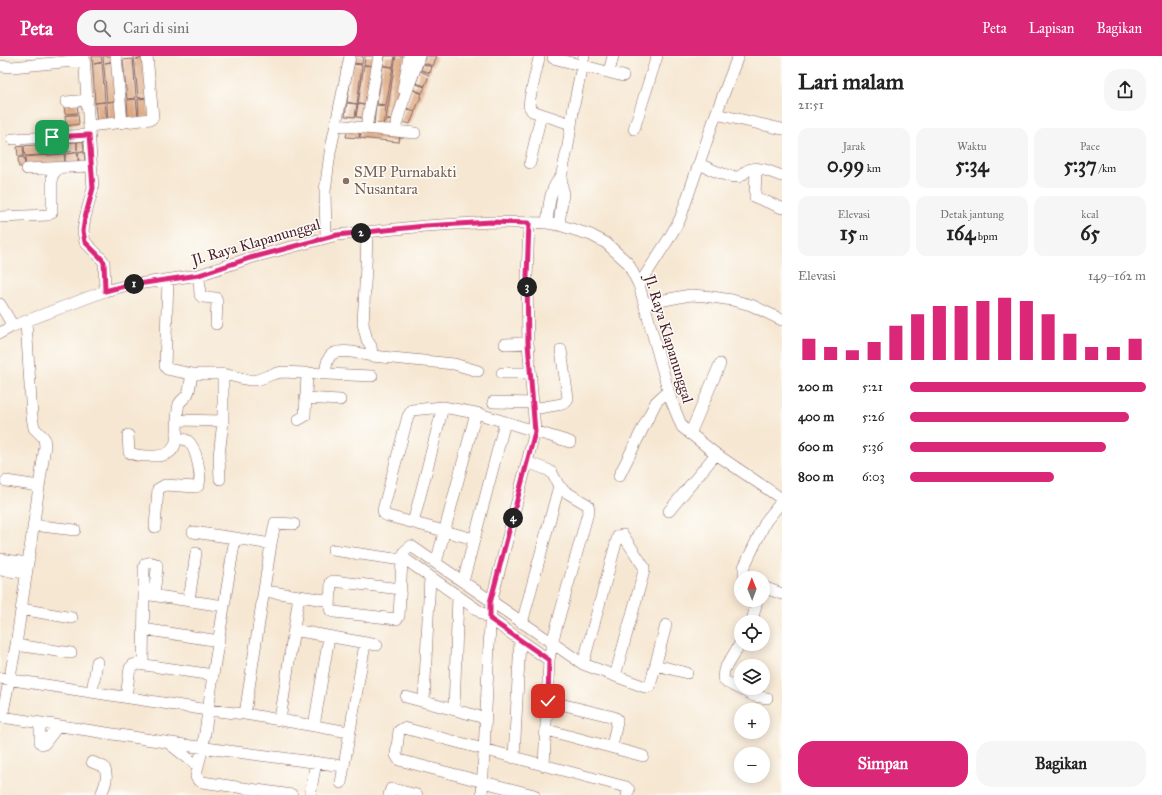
<!DOCTYPE html>
<html lang="id">
<head>
<meta charset="utf-8">
<style>
	:root { --surface:#fff; --page:#f6f6f6; --text:#222; --muted:#767676; --accent:#db2777 }
	body { margin:0; font-family:"IM FELL Great Primer",serif; background:var(--page); color:var(--text); height:100vh; display:flex; flex-direction:column; font-size:15px; white-space:nowrap }
	* { box-sizing:border-box; margin:0 }
	p { font-size:13px; color:var(--muted) }
	.icon { flex:none; width:22px; height:22px; fill:none; stroke:currentColor; stroke-width:2; stroke-linecap:round; stroke-linejoin:round }
	.map { position:relative; flex:1; overflow:hidden }
	.drawer { display:flex; flex-direction:column; background:var(--surface); width:380px }
	.drawer>* { flex:none }
	.needle { width:26px; rotate:359deg }
	.tools { position:absolute; left:734px; top:515px; display:grid; gap:8px }
	.tools a { display:grid; place-items:center; width:36px; height:36px; border-radius:50%; background:var(--surface); box-shadow:0 2px 10px #0003; font-size:20px }
	.pin { position:absolute; display:grid; place-items:center; width:34px; height:34px; color:#fff; margin:-17px; border-radius:8px; box-shadow:0 2px 6px #0006 }
	.km { position:absolute; width:20px; height:20px; margin:-10px; border-radius:50%; background:#222; color:#fff; font-size:11px; line-height:20px; text-align:center }
	.round { display:grid; place-items:center; flex:none; width:42px; height:42px; border-radius:16px; background:var(--page) }
	.summary { display:flex; align-items:center; justify-content:space-between; height:68px; padding:0 16px }
	h1 { font-size:22px; font-weight:700; line-height:30px }
	.stats { display:grid; grid-template-columns:repeat(3,1fr); gap:6px; height:68px; padding:4px 16px }
	.stats div { display:grid; align-content:center; border-radius:10px; background:var(--page); text-align:center }
	.stats b { font-size:20px; font-weight:700 }
	.stats small { font-size:11px; font-weight:400 }
	.stats p { font-size:11px }
	.chart { height:112px; padding:8px 16px }
	.chart p { display:flex; justify-content:space-between }
	.chart svg { width:100%; height:72px; margin-top:4px; stroke:var(--accent); stroke-width:6 }
	.action { display:flex; gap:8px; margin-top:auto; padding:8px 16px }
	.action a { flex:1; height:46px; border-radius:16px; background:var(--accent); color:#fff; font-size:16px; font-weight:700; line-height:46px; text-align:center }
	.action a+a { background:var(--page); color:var(--text) }
	ul { padding:0 16px; list-style:none; font-size:13px }
	li { display:grid; grid-template-columns:64px 48px 1fr; align-items:center; height:30px }
	li i { height:10px; border-radius:5px; background:var(--accent) }
	header { display:flex; align-items:center; gap:24px; box-sizing:border-box; height:56px; padding:0 20px; background:var(--accent); color:#fff }
	header strong { font-size:19px }
	nav { display:flex; gap:22px; margin-inline-start:auto; font-size:14px }
	.search { width:280px; height:36px; background:var(--page); display:flex; align-items:center; gap:10px; box-sizing:border-box; padding:0 14px; border-radius:16px; color:var(--muted); font-size:15px }
	main { display:flex; flex:1; min-height:0 }
	.map>svg:first-child { display:block }
	.building { fill:#dda983 }
	.lines { fill:none; stroke-linecap:round; stroke-linejoin:round }
	.minor-casing { stroke:#866565; stroke-width:12 }
	.minor { stroke:#fff; stroke-width:11 }
	.route-casing { stroke:#fff; stroke-width:8 }
	.route { stroke:#db2777; stroke-width:5 }
	.education-dot { fill:#8d6e63; stroke:#fdfcf7; stroke-width:1.5 }
	.labels { text-anchor:middle; dominant-baseline:central; stroke-width:3; stroke-linejoin:round; paint-order:stroke }
	.education-label { font-size:15px; fill:#785e54; stroke:#fdfcf7; text-anchor:start }
	.street-label { font-size:15px; fill:#4a1f2b; stroke:#fdfcf7 }
</style>
</head>
<body>
<header>
<strong>Peta</strong>
<div class="search"><svg class="icon" aria-label="search" viewBox="0 0 24 24"><circle cx="10" cy="10" r="6"/><path d="M15 15l6 6"/></svg>Cari di sini</div>
<nav><a>Peta</a><a>Lapisan</a><a>Bagikan</a></nav>
</header>
<main>
<div class="map">
<svg width="782" height="739" viewBox="0 0 782 739">
	<rect width="100%" height="100%" fill="#fdfcf7"/>
	<filter id="ink" filterUnits="userSpaceOnUse"><feTurbulence type="fractalNoise" baseFrequency=".025" numOctaves="2"/><feDisplacementMap in="SourceGraphic" scale="8" xChannelSelector="R" yChannelSelector="G"/><feConvolveMatrix kernelMatrix="1 2 1 2 8 2 1 2 1" color-interpolation-filters="sRGB"/></filter>
	<filter id="wash" filterUnits="userSpaceOnUse"><feTurbulence type="fractalNoise" baseFrequency=".012" numOctaves="4" result="noise"/><feDisplacementMap in="SourceGraphic" scale="16" xChannelSelector="R" yChannelSelector="G"/><feGaussianBlur stdDeviation="0.9" result="paint"/><feColorMatrix in="noise" values="0 0 0 0 0 0 0 0 0 0 0 0 0 0 0 0 0 1.4 0 .05"/><feComposite in="paint" operator="in"/></filter>
	<g filter="url(#wash)">
		<rect width="100%" height="100%" fill="#f6e7d2"/>
		<g id="blocks">
			<!-- building -->
			<path class="building" d="M92 0H101L102 6 94 8 102 7 105 46 95 47Z
				M103 0H113V5L105 7 113 6 116 45 107 46Z
				M134 0H144V2L136 3 144 2 147 41 138 42Z
				M354 0H363L362 8 353 7Z
				M365 0H375L374 10 364 9Z
				M385 0H395L393 11 383 9Z
				M396 0H406L394 71 385 70 386 64 394 65 386 63Z
				M426 0H437L433 10 424 7Z
				M133 3 136 42 127 43 123 4Z
				M353 8 362 9 357 48 347 46Z
				M423 8 432 11 430 17 421 14Z
				M364 9 374 10 368 49 358 48Z
				M383 10 393 11 386 49 377 48Z
				M420 15 429 19 425 30 416 27Z
				M416 28 425 31 422 37 413 33Z
				M413 34 422 38 415 55 406 52Z
				M148 42 149 61 139 62 138 43Z
				M136 43 138 62 128 63 127 44Z
				M116 45 118 65 108 66 107 46Z
				M105 46 107 66 97 67 95 47Z
				M347 47 357 48 355 61 345 60Z
				M77 48 78 57 65 58 64 49Z
				M358 48 368 50 366 62 356 61Z
				M376 49 386 50 383 70 374 68Z
				M406 53 415 56 410 68 401 65Z
				M71 59H78L79 68 66 70 65 60Z
				M348 72 360 73 359 82 346 81Z
				M361 73 400 77 399 86 360 82Z
				M83 85 84 95 65 96 64 87 77 86V94V86Z
				M63 87 64 97 25 100 24 90Z
				M23 90 24 100H18L17 91Z
				M84 96 85 106 79 107 78 97Z
				M78 97V107L26 111 25 101 64 98 65 106V98Z
				M24 101 25 111H19L18 102Z"/>
		</g>
	</g>
	<g filter="url(#ink)">
		<use href="#blocks" fill-opacity="0" stroke="#866565" stroke-width="1"/>
		<g class="lines">
			<defs>
				<path id="minor" d="M84 0 93 132 85 162 83 175 85 186 100 201 104 206 105 235
					M116 0 122 67
					M539 2 530 42 529 50 532 55 571 68
					M553 2 623 20
					M0 10 12 11 84 4
					M609 16 613 0
					M403 33 409 0
					M66 46 88 44
					M716 58 782 73
					M336 69 415 77
					M89 70 151 63 153 61 147 0
					M366 72 379 0
					M634 73 657 0
					M395 74C400 49 412 25 419 0
					M13 83 89 79
					M530 107 541 59
					M699 108C711 113 725 121 738 121 743 120 744 116 748 114 758 109 773 117 782 120
					M756 112 755 141 782 152
					M27 113 91 110
					M0 161 48 159 52 156V121L54 117 59 112
					M547 167C549 151 549 133 561 121
					M559 169 563 137 561 121 568 90 574 49 584 0
					M326 181 325 135 330 97 350 0
					M199 219 200 239 202 241 216 242 217 245 216 268
					M168 224 165 310 167 313 192 318
					M639 229 668 184 680 163 716 58 738 0
					M0 248 13 270
					M644 248 690 239 705 240 732 244 751 249 782 264
					M26 266 32 361 34 372 44 382 45 390 16 589 2 661 191 690 343 710
					M0 277 13 270 105 235 124 230 199 219 250 202 337 179 425 170 491 166 547 167 559 169 591 179 606 187 628 207 639 229 671 344 682 371 716 398 782 443
					M505 288 528 287
					M372 300 454 308 478 315
					M502 317H530
					M325 318C326 313 326 306 329 302 334 290 362 298 372 300L371 290 367 284 363 268 366 210 367 176
					M305 342 340 344
					M493 346 533 347
					M533 353 562 348 566 346 568 342 561 294
					M178 364 223 365
					M298 364 305 360 307 318
					M690 378 720 308
					M128 379 129 396C136 401 145 400 153 400 187 401 173 370 179 348 181 344 185 342 187 339 191 333 190 324 192 318H223L249 324H257L273 318 282 316 372 320
					M527 406 548 414 552 417 559 430 566 436 588 449 589 453 552 587 549 604 544 710
					M619 420 656 346 668 335
					M220 423 219 400 223 365V318
					M6 425 39 430
					M669 455 716 398
					M413 467 443 351
					M33 469 75 474
					M155 471 158 433 165 429 196 431 198 430C203 422 196 391 188 385 185 383 180 383 176 381
					M193 476 235 482
					M474 483 388 460 384 458 383 454 408 360 412 354 443 351 476 357 570 386
					M271 488 275 467 294 468
					M333 494 402 504
					M402 501 549 604
					M0 503 27 507
					M436 507 476 357
					M0 514 26 517
					M747 522 744 520V511L766 465 782 445
					M463 526 505 366
					M763 531 782 538
					M401 533 333 525 331 526 330 553 331 555 334 556 397 563 399 560 402 504 405 495 411 490 583 608 645 631 650 630 666 569
					M264 535 299 540 280 664
					M144 538V513L145 508C149 506 153 506 157 509V513L154 539
					M299 540 325 544
					M189 544 196 497
					M21 553 72 562
					M752 566 757 544
					M522 567 559 430
					M143 573 219 585
					M294 574 377 589
					M741 586 724 614 723 622 726 626 754 640 767 642
					M16 589 71 597
					M143 608 144 538 224 550
					M583 608 618 480 623 479 644 511V515L615 620
					M656 609 687 617
					M213 619 235 482 271 488 245 658
					M0 622 208 654 245 658 349 676
					M92 636 97 606
					M126 641 130 612 133 609 138 608 213 619 203 691 198 710 167 686
					M406 641 485 662
					M548 645 614 661 617 663V666L612 691
					M424 646 430 521
					M454 654 458 540
					M40 667V686L42 688H44L58 670
					M314 670 329 581
					M547 674 643 700
					M514 702 520 584
					M92 706 104 711C109 721 105 729 101 739
					M198 710 196 721 198 724 202 726 292 739
					M341 727 365 588
					M310 739 316 706
					M389 739 391 733H393L417 739
					M482 739 491 547 535 375 528 287 527 221 529 167
					M534 739 399 704 396 699 399 675 404 672 626 731 629 734 627 739"/>
			</defs>
			<!-- minor casing -->
			<use href="#minor" class="minor-casing"/>
			<!-- minor -->
			<use href="#minor" class="minor"/>
		</g>
	</g>
	<g class="lines" filter="url(#ink)">
		<defs>
			<path id="route" d="M52 81 89 79 93 132 85 162 83 175 85 186 100 201 104 206 105 235 124 230 199 219 250 202 337 179 425 170 491 166 529 167 527 221 528 287 535 376 490 547V563L549 604 548 645"/>
		</defs>
		<!-- route casing -->
		<use href="#route" class="route-casing"/>
		<!-- route -->
		<use href="#route" class="route"/>
	</g>
	<!-- markers -->
	<circle class="education-dot" cx="346" cy="125" r="4"/>
	<g class="labels">
		<!-- education labels -->
		<g class="education-label">
			<text x="354" y="116">SMP Purnabakti<tspan x="354" dy="17">Nusantara</tspan></text>
		</g>
		<!-- street labels -->
		<g class="street-label">
			<text transform="translate(256 186) rotate(-16)">Jl. Raya Klapanunggal</text>
			<text transform="translate(669 283) rotate(73)">Jl. Raya Klapanunggal</text>
		</g>
	</g>
</svg>
<div class="tools">
<a><svg class="needle" viewBox="-14 -14 28 28"><path d="M0-13l5 13h-10z" fill="#e53935"/><path d="M0 13l5-13h-10z" fill="#767676"/></svg></a>
<a><svg class="icon" aria-label="locate" viewBox="0 0 24 24"><circle cx="12" cy="12" r="6"/><path d="M12 2v4M12 18v4M2 12h4M18 12h4"/></svg></a>
<a><svg class="icon" aria-label="layers" viewBox="0 0 24 24"><path d="M12 4l9 5-9 5-9-5zM3 14l9 5 9-5"/></svg></a>
<a>+</a>
<a>−</a>
</div>
<div class="pin" style="left:52px;top:81px;background:#1e9e55"><svg class="icon" aria-label="arrive" viewBox="0 0 24 24"><path d="M6 21V4h12l-3 4 3 4H6"/></svg></div>
<div class="pin" style="left:548px;top:645px;background:#d93025"><svg class="icon" aria-label="check" viewBox="0 0 24 24"><path d="M5 12l5 5 9-10"/></svg></div>
<b class="km" style="left:134px;top:228px">1</b>
<b class="km" style="left:361px;top:177px">2</b>
<b class="km" style="left:527px;top:231px">3</b>
<b class="km" style="left:513px;top:462px">4</b>
</div>
<section class="drawer">
<div class="summary"><div><h1>Lari malam</h1><p>21:51</p></div><a class="round"><svg class="icon" aria-label="share" viewBox="0 0 24 24"><path d="M12 15V3M7 8l5-5 5 5M5 13v7h14v-7"/></svg></a></div>
<div class="stats">
<div><p>Jarak</p><b>0.99<small> km</small></b></div>
<div><p>Waktu</p><b>5:34</b></div>
<div><p>Pace</p><b>5:37<small> /km</small></b></div>
</div>
<div class="stats">
<div><p>Elevasi</p><b>15<small> m</small></b></div>
<div><p>Detak jantung</p><b>164<small> bpm</small></b></div>
<div><p>kcal</p><b>65</b></div>
</div>
<div class="chart"><p><span>Elevasi</span>149–162 m</p>
<svg viewBox="0 0 160 44" preserveAspectRatio="none"><path d="M5 44V31M15 44V36M25 44V38M35 44V33M45 44V23M55 44V16M65 44V11M75 44V11M85 44V8M95 44V6M105 44V8M115 44V16M125 44V28M135 44V36M145 44V36M155 44V31"/></svg>
</div>
<ul>
<li><b>200 m</b>5:21<i style="width:100%"></i></li>
<li><b>400 m</b>5:26<i style="width:93%"></i></li>
<li><b>600 m</b>5:36<i style="width:83%"></i></li>
<li><b>800 m</b>6:03<i style="width:61%"></i></li>
</ul>
<div class="action"><a>Simpan</a><a>Bagikan</a></div>
</section>
</main>
</body>
</html>
